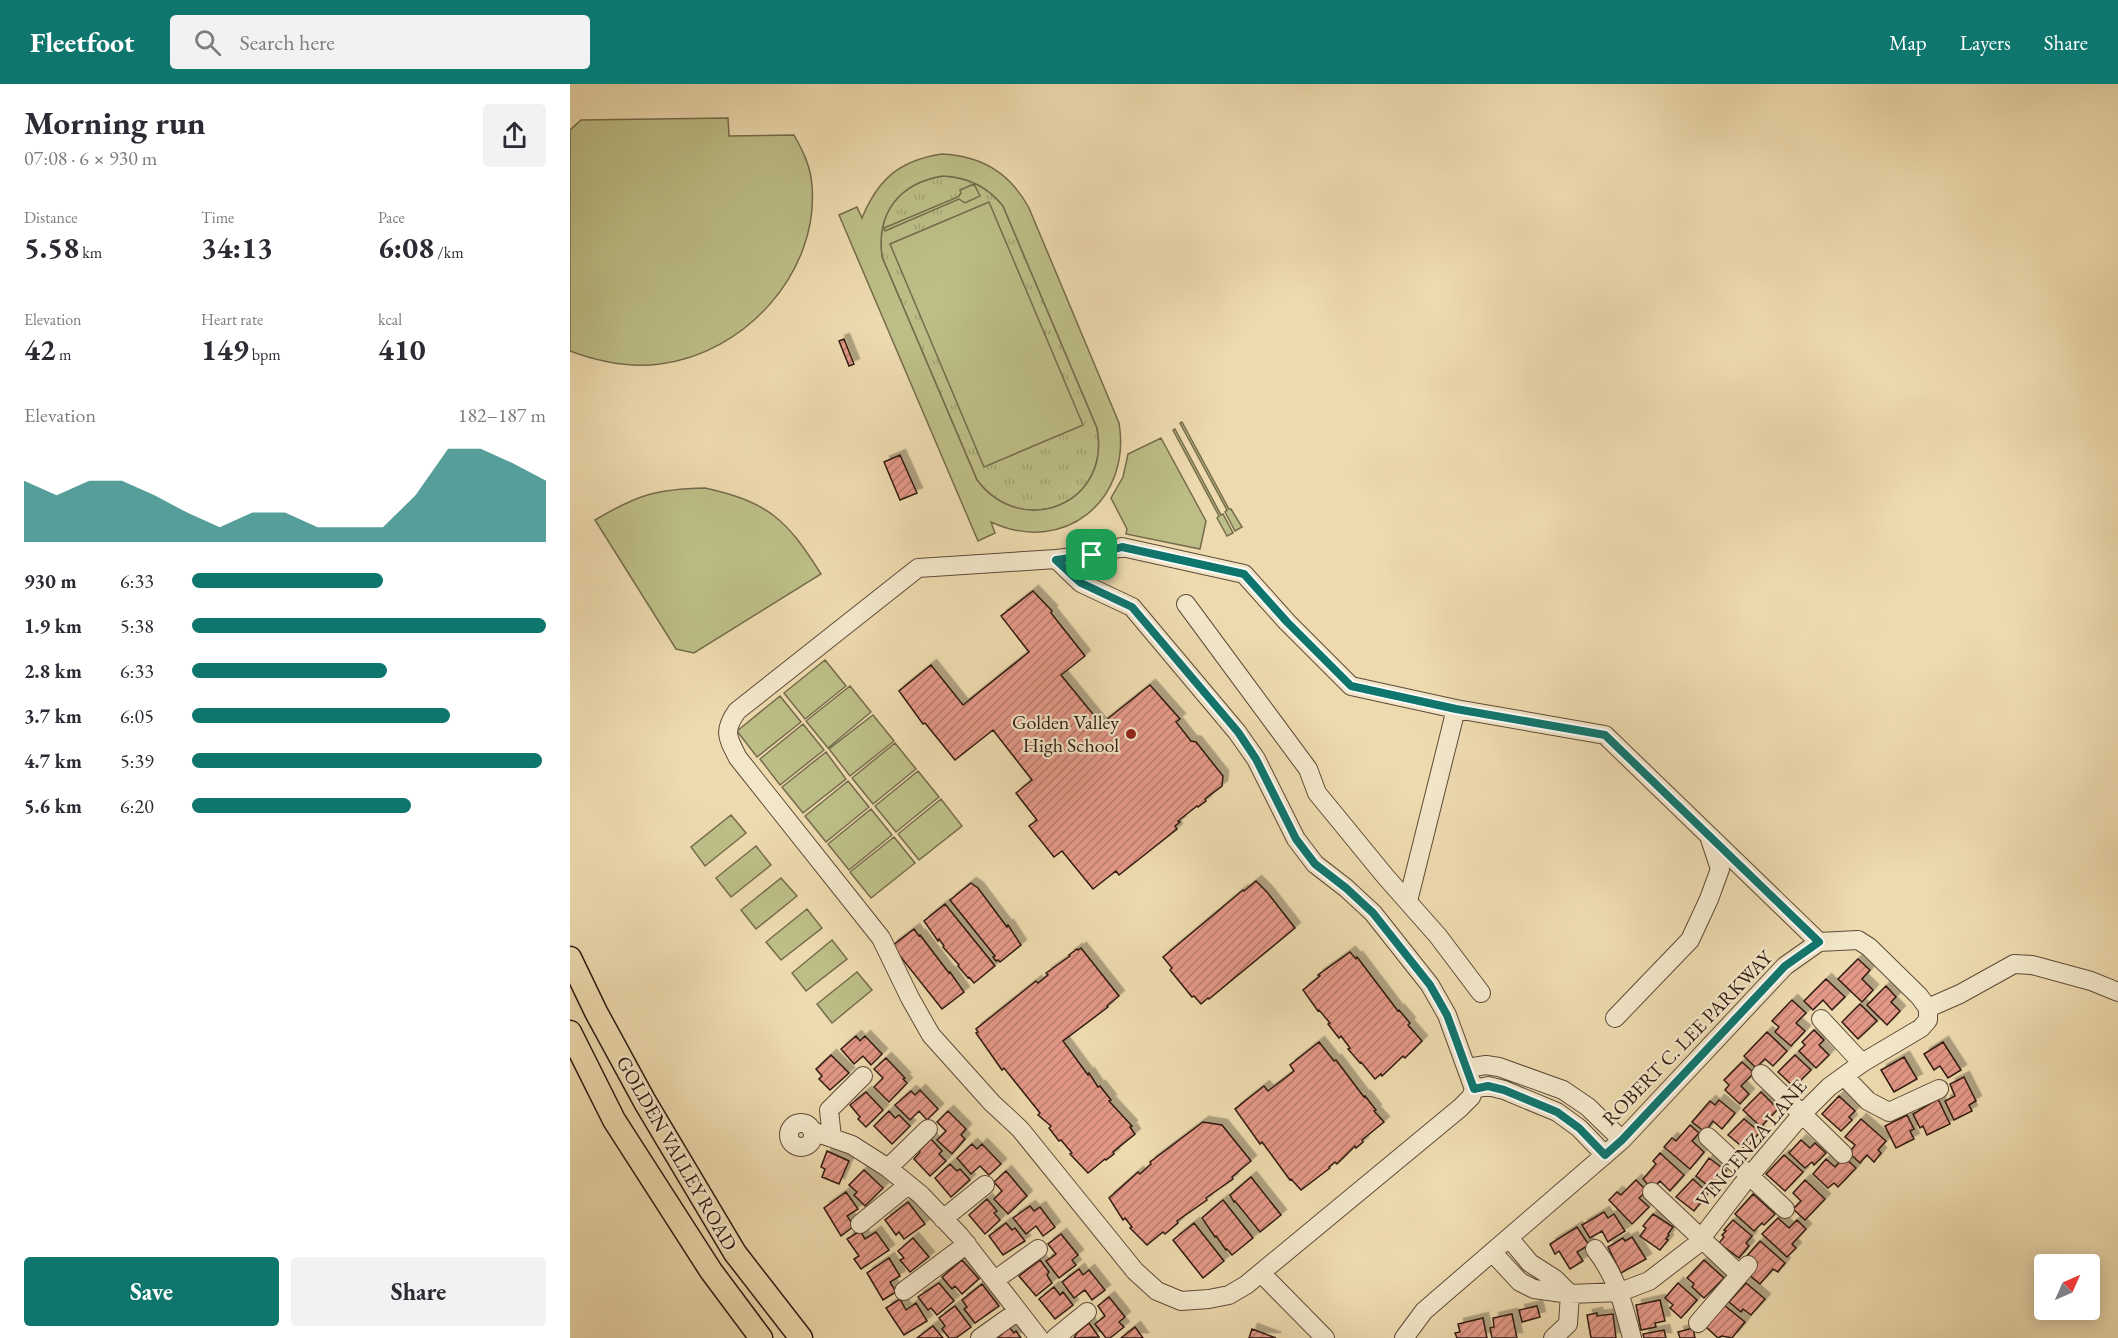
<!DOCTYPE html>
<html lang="en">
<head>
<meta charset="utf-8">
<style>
	:root { --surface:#fff; --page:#f2f2f3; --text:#2b2b33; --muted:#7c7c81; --accent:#0f766e }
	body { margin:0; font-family:"EB Garamond",serif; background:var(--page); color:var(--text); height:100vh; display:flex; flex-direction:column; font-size:22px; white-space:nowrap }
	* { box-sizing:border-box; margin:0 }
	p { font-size:20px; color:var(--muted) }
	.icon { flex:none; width:33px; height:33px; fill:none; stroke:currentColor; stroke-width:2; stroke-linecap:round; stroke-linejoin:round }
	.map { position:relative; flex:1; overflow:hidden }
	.drawer { display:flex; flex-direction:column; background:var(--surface); width:570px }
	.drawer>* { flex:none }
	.needle { width:39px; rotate:45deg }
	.controls { position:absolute; left:1464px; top:1170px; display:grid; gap:12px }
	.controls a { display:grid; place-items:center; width:66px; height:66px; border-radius:6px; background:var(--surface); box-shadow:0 3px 15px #0003; font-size:30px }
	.pin { position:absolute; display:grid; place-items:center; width:51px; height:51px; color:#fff; margin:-26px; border-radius:12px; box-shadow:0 3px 9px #0006 }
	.round { display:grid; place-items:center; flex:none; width:63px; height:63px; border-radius:6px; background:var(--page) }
	.headline { display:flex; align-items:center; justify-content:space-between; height:102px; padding:0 24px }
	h1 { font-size:33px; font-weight:700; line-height:45px }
	.stats { display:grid; grid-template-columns:repeat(3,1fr); gap:9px; height:102px; padding:6px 24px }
	.stats div { display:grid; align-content:center }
	.stats b { font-size:30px; font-weight:700 }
	.stats small { font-size:16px; font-weight:400 }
	.stats p { font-size:16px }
	.chart { height:168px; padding:12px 24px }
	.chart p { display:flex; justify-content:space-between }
	.chart svg { width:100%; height:108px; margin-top:6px; fill:var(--accent); opacity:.7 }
	.primary-button { display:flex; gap:12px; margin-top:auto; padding:12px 24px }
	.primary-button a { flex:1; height:69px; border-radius:6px; background:var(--accent); color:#fff; font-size:24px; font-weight:700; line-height:69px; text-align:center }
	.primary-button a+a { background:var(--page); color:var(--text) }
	ul { padding:0 24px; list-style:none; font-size:20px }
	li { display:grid; grid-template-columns:96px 72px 1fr; align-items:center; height:45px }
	li i { height:15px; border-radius:8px; background:var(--accent) }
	header { display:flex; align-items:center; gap:36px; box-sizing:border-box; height:84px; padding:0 30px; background:var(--accent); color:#fff }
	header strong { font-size:28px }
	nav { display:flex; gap:33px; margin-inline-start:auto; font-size:21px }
	.search { width:420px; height:54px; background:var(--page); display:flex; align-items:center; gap:15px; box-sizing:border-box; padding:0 21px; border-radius:6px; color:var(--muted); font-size:22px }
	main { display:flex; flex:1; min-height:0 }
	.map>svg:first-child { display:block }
	.park { fill:url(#park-tufts); stroke:#766c4c; stroke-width:1.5 }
	.pitch { fill:#bdbe87; stroke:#766c4c; stroke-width:1.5; fill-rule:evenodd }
	.building { fill:url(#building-hatch); stroke:#301a11; stroke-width:1.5; filter:url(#shadow) }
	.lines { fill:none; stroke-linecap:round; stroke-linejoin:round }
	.minor-casing { stroke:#5f4a38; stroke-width:20 }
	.major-casing { stroke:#301a11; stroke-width:25 }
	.minor { stroke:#f3e7ca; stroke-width:18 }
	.major { stroke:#eddaae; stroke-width:22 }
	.route-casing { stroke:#fff; stroke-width:12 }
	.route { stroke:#0f766e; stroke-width:8 }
	.poi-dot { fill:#8f2418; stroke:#f3e7ca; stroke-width:2 }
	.labels { text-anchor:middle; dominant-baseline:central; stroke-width:4.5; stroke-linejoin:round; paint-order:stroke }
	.poi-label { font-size:20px; fill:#301a11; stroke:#f3e7ca; text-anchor:end }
	.street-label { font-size:20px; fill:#301a11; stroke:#f3e7ca }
</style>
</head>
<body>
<header>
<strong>Fleetfoot</strong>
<div class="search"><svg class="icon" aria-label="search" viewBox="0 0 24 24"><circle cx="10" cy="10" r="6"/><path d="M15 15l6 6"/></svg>Search here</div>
<nav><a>Map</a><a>Layers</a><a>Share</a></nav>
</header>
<main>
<section class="drawer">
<div class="headline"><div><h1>Morning run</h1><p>07:08 · 6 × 930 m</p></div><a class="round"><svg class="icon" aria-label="share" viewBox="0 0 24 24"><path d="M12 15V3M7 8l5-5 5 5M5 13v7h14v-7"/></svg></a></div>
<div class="stats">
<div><p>Distance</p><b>5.58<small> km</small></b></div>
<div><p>Time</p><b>34:13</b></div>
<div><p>Pace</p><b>6:08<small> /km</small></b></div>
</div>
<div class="stats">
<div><p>Elevation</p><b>42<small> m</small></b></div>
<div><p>Heart rate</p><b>149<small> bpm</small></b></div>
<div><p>kcal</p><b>410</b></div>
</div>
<div class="chart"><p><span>Elevation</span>182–187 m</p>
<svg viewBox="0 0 160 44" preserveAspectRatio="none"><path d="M0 44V19L10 25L20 19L30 19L40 25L50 32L60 38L70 32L80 32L90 38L100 38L110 38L120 25L130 6L140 6L150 12L160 19V44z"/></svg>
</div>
<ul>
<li><b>930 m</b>6:33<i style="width:54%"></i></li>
<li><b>1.9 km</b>5:38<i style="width:100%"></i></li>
<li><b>2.8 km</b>6:33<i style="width:55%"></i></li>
<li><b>3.7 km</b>6:05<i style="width:73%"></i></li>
<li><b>4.7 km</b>5:39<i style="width:99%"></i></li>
<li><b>5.6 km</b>6:20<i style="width:62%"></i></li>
</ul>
<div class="primary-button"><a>Save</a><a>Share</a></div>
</section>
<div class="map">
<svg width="1548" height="1254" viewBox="0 0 1548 1254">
	<defs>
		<pattern id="park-tufts" width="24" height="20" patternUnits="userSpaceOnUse" patternTransform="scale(1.5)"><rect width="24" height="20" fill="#bdbe87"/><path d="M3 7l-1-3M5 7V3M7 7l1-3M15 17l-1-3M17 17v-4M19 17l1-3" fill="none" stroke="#a3a374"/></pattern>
		<pattern id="building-hatch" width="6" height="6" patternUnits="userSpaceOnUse" patternTransform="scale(1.5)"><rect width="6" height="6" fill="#e49887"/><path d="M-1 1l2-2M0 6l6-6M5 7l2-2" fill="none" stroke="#b97b6d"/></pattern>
		<filter id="shadow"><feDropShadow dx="5.5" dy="-5.5" stdDeviation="0" flood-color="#0004"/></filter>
	</defs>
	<rect width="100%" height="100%" fill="#eddaae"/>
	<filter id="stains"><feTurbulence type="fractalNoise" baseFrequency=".00333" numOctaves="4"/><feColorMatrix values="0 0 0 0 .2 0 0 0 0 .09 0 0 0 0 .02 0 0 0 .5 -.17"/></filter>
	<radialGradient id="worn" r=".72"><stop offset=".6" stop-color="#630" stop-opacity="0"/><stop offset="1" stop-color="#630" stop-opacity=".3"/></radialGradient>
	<!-- park -->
	<path class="park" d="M373 92C398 93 417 102 433 122L527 344C542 420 452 456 407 396L312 173C306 129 329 99 373 92Z"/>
	<!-- pitch -->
	<path class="pitch" d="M158 34 159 52 224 51C233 67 241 83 242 102 249 189 174 270 90 280 59 284 29 278 0 267V46L11 36Z
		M372 70C412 72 440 89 459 124L549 339C562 416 494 472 421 438L425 449 408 457 269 131 287 123 292 134C308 95 330 76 372 70ZM373 92C398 93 417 102 433 122L527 344C542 420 452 456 407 396L312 173C306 129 329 99 373 92Z
		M404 100 410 112 395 119 389 115 315 147 314 144 388 113 391 109 390 106Z
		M419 118 513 341 414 383 320 160Z
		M612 338 659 425H661L672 443 665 447 655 428 657 426 610 339Z
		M605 345 651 431 653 430 663 449 657 452 647 434 649 432 603 346Z
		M591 354 636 437 630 465 556 450 557 445 541 414 553 393 558 370Z
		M135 404C199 418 217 436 251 490L124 569 106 565 25 436C67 411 86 405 135 404Z
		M255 576 276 602 235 635 214 609Z
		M280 602 301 628 258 664 236 637Z
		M210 612 231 638 187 673 167 647Z
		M303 631 324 657 280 692 259 665Z
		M233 640 254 666 210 701 190 675Z
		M325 659 346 685 303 720 282 694Z
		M256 668 276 695 233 729 212 703Z
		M348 687 369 713 326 748 305 722Z
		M278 697 299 723 256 758 235 732Z
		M371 715 392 742 349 776 328 750Z
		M301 725 322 751 279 786 258 760Z
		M161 731 176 749 135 782 121 763Z
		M324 753 345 779 301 814 280 788Z
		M186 762 201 781 161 813 146 794Z
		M211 794 227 812 186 845 171 826Z
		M237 825 252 844 211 876 196 858Z
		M262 856 277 875 236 907 222 889Z
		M287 888 302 906 262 939 247 920Z"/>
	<!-- building -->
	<path class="building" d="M274 255 284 280 279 282 269 257Z
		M330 371 347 409 330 416 314 378Z
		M463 507 482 527 481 529 515 572 491 591 531 640 580 601 610 635 606 638 621 657 626 658 653 692 652 702 635 715 636 717 628 723 627 722 608 737 610 738 605 742 607 745 549 791 546 787 523 805 492 767 484 773 459 742 467 736 446 709 462 696 423 646 385 676 355 639 353 640 329 607 361 581 393 621 459 568 431 532Z
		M686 797 697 808 725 844 639 915 638 914 631 920 624 912 622 913 600 886 602 884 593 873 673 806 674 807Z
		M401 799 408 804 437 843 438 841 451 861 430 878 428 876 426 877 423 873 425 872 380 816Z
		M375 820 425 882 404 899 399 893 398 894 388 882 389 881 373 863 374 862 369 855 368 857 354 837Z
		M344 845 349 852 350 851 379 889 380 888 394 908 372 925 322 862Z
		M511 864 549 912 537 922 538 923 493 957 518 991 519 989 528 1003 530 1002 541 1016 539 1017 562 1042 560 1043 565 1050 543 1068 544 1070 536 1076 535 1075 518 1089 500 1070 502 1069 491 1056 489 1057 479 1044 481 1042 468 1031 470 1029 434 984 432 986 406 949 408 948 406 945 466 897 468 899 478 891 476 889 500 872 499 871 507 865 508 866Z
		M780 868 786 875 787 873 828 927 829 926 840 939 838 941 852 957 835 974 833 972 812 992 811 990 805 995 791 978 790 979 778 965 780 964 771 952 769 954 758 940 760 939 749 926 748 927 733 906 750 892 748 891Z
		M1288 875 1300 886 1292 895 1303 906 1292 918 1268 895Z
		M1256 895 1275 913 1262 926 1253 916 1243 926 1234 917Z
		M1316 902 1326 913 1321 918 1330 927 1317 941 1297 921Z
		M1222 916 1236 929 1226 939 1235 947 1221 962 1205 948 1209 943 1202 937Z
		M1290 920 1307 937 1288 955 1272 938Z
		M1244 946 1254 956 1249 961 1259 971 1246 984 1229 967 1235 961 1232 958Z
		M1197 948 1217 967 1203 982 1195 975 1186 984 1174 972Z
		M286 952 290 957 295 952 312 970 301 981 293 972 284 980 271 965Z
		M749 958 764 977 766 976 794 1013 795 1012 806 1026 804 1027 814 1038 792 1056 793 1058 786 1064 785 1062 767 1080 765 1078 759 1083 760 1084 731 1106 721 1095 720 1096 692 1058 690 1060 665 1025 694 1002 698 1007 724 987 720 981Z
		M1373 958 1391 986 1378 994 1370 982 1364 986 1354 970Z
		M261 971 279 989 260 1006 249 995 252 992 246 985Z
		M1225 971 1241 986 1224 1003 1208 988Z
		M1334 973 1347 995 1324 1008 1311 986Z
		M316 974 335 994 333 995 337 999 319 1018 304 1003 313 994 304 985Z
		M1172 978 1184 989 1171 1002 1179 1010 1170 1020 1155 1006 1159 1001 1154 996Z
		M1394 993 1406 1017 1399 1021 1402 1027 1384 1036 1375 1017 1385 1012 1380 1000Z
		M350 1006 368 1025 357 1036 349 1027 340 1036 325 1021 341 1007 345 1011Z
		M296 1008 313 1026 296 1043 288 1035 290 1033 280 1021Z
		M1191 1008 1208 1025 1191 1043 1173 1026Z
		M1269 1012 1285 1027 1279 1033 1282 1036 1271 1047 1252 1030Z
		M1368 1015 1380 1040 1357 1051 1353 1042 1350 1044 1343 1030Z
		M1149 1016 1165 1029 1152 1045 1143 1037 1135 1048 1122 1038 1140 1017 1145 1021Z
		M319 1027 325 1034 329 1031 340 1042 322 1060 304 1042Z
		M378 1027 396 1045 391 1051 395 1055 382 1070 367 1056 376 1047 367 1038Z
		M1337 1031 1344 1045 1340 1047 1344 1055 1326 1064 1315 1042Z
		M1174 1035 1190 1048 1175 1065 1158 1051Z
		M1291 1035 1316 1057 1308 1066 1311 1069 1304 1078 1297 1071 1290 1079 1279 1069 1285 1061 1275 1053Z
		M633 1038 652 1041 681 1077 662 1093 663 1095 636 1114 637 1116 607 1137 608 1139 595 1150 593 1148 577 1161 560 1144 562 1143 555 1134 553 1136 539 1114 568 1088 570 1090 581 1080 580 1078Z
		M1120 1041 1129 1049 1122 1057 1134 1068 1120 1085 1094 1063 1102 1054 1106 1057Z
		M361 1055 372 1067 369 1070 376 1077 360 1092 344 1075 350 1068 349 1067Z
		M1231 1056 1240 1064 1245 1059 1256 1069 1244 1081 1242 1078 1235 1084 1219 1069Z
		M402 1060 407 1065 412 1060 431 1080 419 1091 410 1082 401 1090 387 1074Z
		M257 1067 279 1077 269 1100 252 1093 255 1085 251 1083Z
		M1090 1069 1114 1091 1100 1107 1090 1097 1082 1105 1073 1095 1086 1080 1083 1077Z
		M1214 1071 1233 1088 1215 1107 1196 1090Z
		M1274 1073 1286 1084 1268 1103 1264 1099 1258 1104 1243 1090 1256 1075 1265 1083Z
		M1139 1074 1156 1087 1142 1105 1126 1092Z
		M380 1080 387 1087 390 1085 400 1096 381 1113 365 1094Z
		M294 1086 313 1104 295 1122 284 1111 287 1108 279 1101Z
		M436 1087 457 1112 438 1130 424 1115 432 1107 424 1098Z
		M681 1093 711 1131 690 1148 665 1117 664 1118 660 1111Z
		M1123 1095 1138 1109 1124 1127 1106 1113Z
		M1066 1096 1077 1107 1069 1114 1079 1123 1062 1140 1039 1116 1047 1108 1051 1111Z
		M1235 1096 1255 1115 1235 1136 1223 1125 1231 1117 1223 1109Z
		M276 1108 288 1125 277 1132 284 1142 271 1152 254 1124Z
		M1183 1110 1205 1130 1194 1141 1192 1139 1184 1147 1165 1130Z
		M417 1115 427 1127 424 1129 430 1136 415 1150 399 1131Z
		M653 1116 683 1154 662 1171 657 1165 656 1166 646 1152 645 1153 632 1134Z
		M338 1118 355 1140 334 1155 329 1148 326 1151 315 1136Z
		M460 1122 464 1127 470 1123 485 1143 473 1152 466 1142 456 1150 443 1134Z
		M1034 1128 1038 1134 1044 1130 1055 1147 1038 1158 1032 1147 1020 1154 1012 1141Z
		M1083 1130 1103 1143 1098 1150 1099 1151 1096 1155 1098 1156 1090 1166 1070 1152 1076 1144 1073 1142Z
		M1208 1134 1219 1144 1227 1136 1236 1145 1222 1160 1226 1164 1217 1173 1192 1150Z
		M1163 1136 1182 1152 1176 1159 1179 1162 1169 1174 1149 1159 1154 1153 1152 1151 1156 1147 1154 1146Z
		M436 1139 442 1146 445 1144 455 1157 433 1171 419 1152Z
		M624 1139 654 1177 633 1194 603 1156Z
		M1007 1143 1019 1161 1007 1168 1013 1177 1000 1185 989 1167 985 1170 980 1160Z
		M290 1147 295 1155 306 1148 319 1166 291 1185 284 1175 289 1172 277 1155Z
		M491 1150 508 1171 502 1176 506 1181 489 1194 476 1177 486 1170 478 1160Z
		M1062 1153 1076 1175 1051 1189 1038 1163 1053 1154 1055 1157Z
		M343 1154 359 1173 340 1188 330 1176 334 1174 328 1167Z
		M1190 1157 1215 1179 1208 1188 1203 1185 1190 1200 1178 1190 1175 1174Z
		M319 1174 330 1192 320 1198 326 1208 313 1216 297 1189Z
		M392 1176 409 1195 392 1210 385 1202 382 1205 372 1193Z
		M470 1176 479 1188 477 1191 482 1199 466 1212 449 1192Z
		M1134 1176 1154 1194 1134 1214 1122 1203 1124 1200 1117 1194Z
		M509 1185 513 1191 519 1186 535 1206 522 1216 515 1206 504 1214 492 1198Z
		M369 1199 384 1217 367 1231 361 1224 358 1226 348 1213Z
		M1108 1199 1127 1216 1111 1234 1100 1224 1103 1221 1095 1214Z
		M1176 1199 1195 1215 1181 1231 1173 1225 1171 1228 1159 1218Z
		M412 1200 429 1222 405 1239 394 1225 397 1223 392 1216Z
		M484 1203 490 1211 493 1208 503 1221 485 1235 469 1215Z
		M539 1213 555 1233 549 1238 554 1243 540 1254H536L525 1240 535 1232 528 1222Z
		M330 1215 336 1226 346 1219 357 1237 334 1251 316 1224Z
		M1090 1216 1095 1237 1085 1239 1086 1243 1071 1246 1066 1221Z
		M1154 1221 1175 1238 1162 1254 1152 1252 1148 1254 1136 1243Z
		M385 1222 401 1243 386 1254H379L372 1245 375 1242 369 1234Z
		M967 1222 970 1233 952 1238 949 1226Z
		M1027 1229V1232L1043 1230 1046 1254H1021L1017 1231Z
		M942 1230 947 1254H922L920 1244 924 1243 923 1234Z
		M913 1234 917 1254H887L885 1249 890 1248 888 1240Z
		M519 1239 529 1253 504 1254 507 1249Z
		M363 1242 373 1254H347Z
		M438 1242 444 1249 446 1247 451 1254H427L432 1250 430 1248Z
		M565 1243 573 1254H551Z
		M1123 1244 1125 1254H1110L1108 1248Z
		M682 1245 706 1254H679Z
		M1094 1246 1096 1254H1074L1073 1250Z"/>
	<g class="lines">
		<defs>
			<path id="minor" d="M486 475 348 484 167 627C153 647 157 653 168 674L311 854 340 914 361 951 422 1019 450 1045 565 1187 587 1207 611 1217 639 1215 659 1211 676 1201 890 1024 901 1013 904 1005
				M616 520 738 685 747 709 815 792 868 852 911 909
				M838 817 886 625
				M1358 924 1390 910 1444 880 1462 881 1521 897 1548 908
				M1045 934 1120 856 1139 815 1150 785 1139 752
				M1251 935 1292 979
				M897 984 916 981 929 983 993 1006 1018 1023 1052 1056
				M1191 990 1273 1070
				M1274 992 1298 1017 1319 1028 1369 1005
				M219 1051a12 12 0 1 1 24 0a12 12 0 1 1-24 0Z
				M242 1047 282 1061 318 1084 351 1111 390 1152 469 1254
				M1138 1053 1215 1125
				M262 1054 259 1026 293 992
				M1035 1071 1009 1044 987 1028 934 1006 918 1002 904 1005 877 931 860 901 803 829 776 804 745 780 726 755 686 675 667 648 562 523 511 499 486 475 522 471 552 463 674 490 717 538 781 602 886 625 1035 651 1249 858
				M318 1084 358 1045
				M1082 1108 1169 1190
				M373 1135 415 1101
				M290 1140 338 1101
				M939 1154 960 1179 985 1195 1000 1210
				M1025 1165C1047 1193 1053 1220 1062 1254
				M922 1168 950 1198 964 1205 1000 1210 1050 1208 1079 1197 1126 1161 1172 1101 1233 1029 1259 1003 1292 979 1351 944 1358 936V924L1349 912 1299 863 1288 856 1249 858
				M691 1189 755 1254
				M425 1196 468 1165
				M334 1207 397 1160
				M1128 1239 1178 1181
				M410 1254 448 1227
				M485 1254 517 1228
				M834 1254 854 1227 1052 1056 1215 882 1249 858
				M983 1254 998 1240 1000 1210"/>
			<path id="major" d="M0 874 26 928 75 1018 165 1169 231 1254
				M0 948 44 1036 141 1187 191 1254"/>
		</defs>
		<!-- minor casing -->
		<use href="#minor" class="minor-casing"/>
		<!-- major casing -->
		<use href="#major" class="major-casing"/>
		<!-- minor -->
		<use href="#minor" class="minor"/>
		<!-- major -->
		<use href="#major" class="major"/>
	</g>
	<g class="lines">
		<defs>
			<path id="route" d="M552 463 674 490 717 538 781 602 886 625 1035 651 1249 858 1215 882 1052 1056 1035 1071 1009 1044 987 1028 934 1006 918 1002 904 1005 877 931 860 901 803 829 776 804 745 780 726 755 686 675 668 648 562 523 511 499 486 476 522 471Z"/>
		</defs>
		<!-- route casing -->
		<use href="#route" class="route-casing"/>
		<!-- route -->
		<use href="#route" class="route"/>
	</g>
	<!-- markers -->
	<circle class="poi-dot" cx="561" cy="650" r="6"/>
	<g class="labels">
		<!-- poi labels -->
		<g class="poi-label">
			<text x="549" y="638">Golden Valley<tspan x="549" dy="23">High School</tspan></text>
		</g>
		<!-- street labels -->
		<g class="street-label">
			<text transform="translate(1117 954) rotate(-46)">ROBERT C. LEE PARKWAY</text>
			<text transform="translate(1181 1059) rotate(-50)">VINCENZA LANE</text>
			<text transform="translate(107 1069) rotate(60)">GOLDEN VALLEY ROAD</text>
		</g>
	</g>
	<rect width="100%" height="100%" filter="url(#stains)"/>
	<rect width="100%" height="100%" fill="url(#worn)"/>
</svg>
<div class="controls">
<a><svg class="needle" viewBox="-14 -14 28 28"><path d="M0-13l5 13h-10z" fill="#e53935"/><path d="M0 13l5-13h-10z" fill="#7c7c81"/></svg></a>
</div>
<div class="pin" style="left:522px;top:471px;background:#1e9e55"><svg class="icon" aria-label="arrive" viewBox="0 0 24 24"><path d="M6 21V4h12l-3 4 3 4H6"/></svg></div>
</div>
</main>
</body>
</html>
